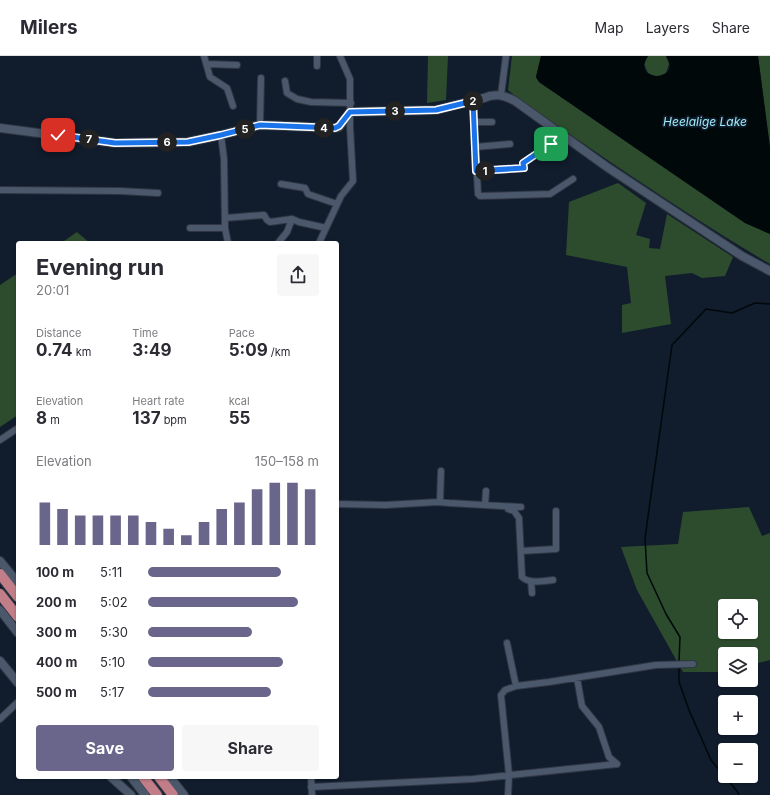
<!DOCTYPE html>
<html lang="en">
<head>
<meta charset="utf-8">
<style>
	:root { --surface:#fff; --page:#f7f7f7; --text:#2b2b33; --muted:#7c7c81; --line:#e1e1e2; --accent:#6a658b }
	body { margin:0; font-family:Inter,sans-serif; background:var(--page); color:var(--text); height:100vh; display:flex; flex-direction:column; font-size:15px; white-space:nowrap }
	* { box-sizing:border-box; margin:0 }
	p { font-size:13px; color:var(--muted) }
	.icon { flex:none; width:22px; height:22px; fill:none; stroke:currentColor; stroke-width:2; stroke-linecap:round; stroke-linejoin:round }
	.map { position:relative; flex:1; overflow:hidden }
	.panel { position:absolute; left:16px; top:185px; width:323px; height:538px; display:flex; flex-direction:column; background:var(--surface); border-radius:4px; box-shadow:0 1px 3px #0004 }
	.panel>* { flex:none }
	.buttons { position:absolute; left:718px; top:543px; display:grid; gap:8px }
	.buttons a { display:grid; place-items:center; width:40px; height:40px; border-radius:4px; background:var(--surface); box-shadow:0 1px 3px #0004; font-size:20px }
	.pin { position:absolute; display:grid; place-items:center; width:34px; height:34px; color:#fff; margin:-17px; border-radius:8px; box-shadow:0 2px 6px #0006 }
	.km { position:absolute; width:20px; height:20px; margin:-10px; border-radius:50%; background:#222; color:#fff; font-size:11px; line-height:20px; text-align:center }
	.round { display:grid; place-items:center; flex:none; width:42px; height:42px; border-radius:4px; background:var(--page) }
	.headline { display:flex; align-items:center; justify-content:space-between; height:68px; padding:0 20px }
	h1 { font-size:22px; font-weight:700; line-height:30px }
	.metrics { display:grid; grid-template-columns:repeat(3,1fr); gap:6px; height:68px; padding:4px 20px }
	.metrics div { display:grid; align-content:center }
	.metrics b { font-size:17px; font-weight:700 }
	.metrics small { font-size:11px; font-weight:400 }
	.metrics p { font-size:11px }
	.chart { height:112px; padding:8px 20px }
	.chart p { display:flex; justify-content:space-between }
	.chart svg { width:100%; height:72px; margin-top:4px; stroke:var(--accent); stroke-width:6 }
	.button { display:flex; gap:8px; margin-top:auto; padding:8px 20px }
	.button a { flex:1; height:46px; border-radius:4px; background:var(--accent); color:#fff; font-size:16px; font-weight:700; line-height:46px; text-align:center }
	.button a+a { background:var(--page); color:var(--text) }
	ul { padding:0 20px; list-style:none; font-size:13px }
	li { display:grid; grid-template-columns:64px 48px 1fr; align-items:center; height:30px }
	li i { height:10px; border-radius:5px; background:var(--accent) }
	header { display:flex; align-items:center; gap:24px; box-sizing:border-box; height:56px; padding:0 20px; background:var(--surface); border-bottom:1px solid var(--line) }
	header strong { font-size:19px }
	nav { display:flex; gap:22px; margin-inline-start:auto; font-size:14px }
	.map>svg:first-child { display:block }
	.green { fill:#2d4c2d; fill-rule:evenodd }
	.water { fill:#00080a }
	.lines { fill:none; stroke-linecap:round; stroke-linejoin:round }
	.stream { stroke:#00080a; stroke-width:1.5 }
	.minor-casing { stroke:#2f3643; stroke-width:8 }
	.tertiary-casing { stroke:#2f3643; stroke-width:10 }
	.trunk-casing { stroke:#2f3643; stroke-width:12 }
	.minor { stroke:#4b586b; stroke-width:6 }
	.tertiary { stroke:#4b586b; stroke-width:8 }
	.trunk { stroke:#c27e88; stroke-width:10 }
	.route-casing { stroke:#fff; stroke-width:8 }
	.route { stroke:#1a73e8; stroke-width:5 }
	.labels { text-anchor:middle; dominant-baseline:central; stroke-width:3.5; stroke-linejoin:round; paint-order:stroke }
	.water-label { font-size:12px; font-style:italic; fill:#9eebf7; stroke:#111d2d }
</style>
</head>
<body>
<header>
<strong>Milers</strong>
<nav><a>Map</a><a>Layers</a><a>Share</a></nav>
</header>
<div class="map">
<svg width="770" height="739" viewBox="0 0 770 739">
	<rect width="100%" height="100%" fill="#111d2d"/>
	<!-- green -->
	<path class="green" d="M428 0H448L446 44 427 47Z
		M512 0H541L536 21 539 26 745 167 770 178V208C685 158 603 101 521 45L508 34Z
		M648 0H666L669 8 666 17 657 21 648 17 644 8Z
		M758 0H770V91L769 86Z
		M618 127 646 147 636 179 650 183 649 192 660 193 667 158 733 201 725 220 702 222 692 217 665 220 671 268 622 277V249L631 247 627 211 566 199 569 146Z
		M77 176 90 187H61Z
		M18 217V359L0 371V229Z
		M749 451 762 480 770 477V604L751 609V598H725V616H683L637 534 621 491 678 488 683 456ZM725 550H751V576H725Z"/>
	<!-- water -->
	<path class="water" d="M541 0H648C630 27 684 26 666 0H758L770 91V178L745 167 539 26 536 21Z"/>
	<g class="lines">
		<!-- stream -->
		<path class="stream" d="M679 606 680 581 666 558 647 517 645 482 672 289 706 253 732 257 755 247 770 248
			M679 610V626L689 654 711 704 737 735 739 739"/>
		<defs>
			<path id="minor" d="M204 0 210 21 227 32 233 50
				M317 0V10
				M207 8 237 9
				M285 25 287 37 297 43 311 46 351 47
				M501 39 506 0
				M473 45 478 138 480 140 550 138 573 123
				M474 66H492
				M260 69 261 22
				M221 79 224 103 225 172 228 187
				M475 91 510 88
				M476 115 524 112 523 107 551 88
				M281 128 305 132 308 138 337 148
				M0 134 120 135 158 137
				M225 162 264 159 267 164 270 166 292 163 299 166 326 172
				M190 172H225
				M278 187 287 176 292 163
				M319 187 341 140 353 125 350 71V23L340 0
				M0 384 18 372
				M440 446 441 415
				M337 448 386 449 438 446 449 447 521 451
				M485 449 486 435
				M508 453 514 455 519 462 522 521C529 528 543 525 553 524
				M521 495 556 493V455
				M531 525 532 537
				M507 587 516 630
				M577 622 582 650 599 671 609 701 617 708
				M0 663 18 646
				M311 721 312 739
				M311 731 473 723 617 708
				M508 739 509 719 501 639 505 634 516 630 549 626 656 609 693 608"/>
			<path id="tertiary" d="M0 72 115 87 188 86 221 79 260 69 335 72 339 71 350 56 436 54 484 42C495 37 504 39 515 45L607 111 742 200 770 215
				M0 505 18 527
				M0 554 18 577
				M0 605 18 627
				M111 721 131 739
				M131 721 145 739
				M170 721 184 739"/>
			<path id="trunk" d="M0 518 18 541
				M0 538 18 561
				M143 721 157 739
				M159 721 173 739"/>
		</defs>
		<!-- minor casing -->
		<use href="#minor" class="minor-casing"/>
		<!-- tertiary casing -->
		<use href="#tertiary" class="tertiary-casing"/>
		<!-- trunk casing -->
		<use href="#trunk" class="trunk-casing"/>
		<!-- minor -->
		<use href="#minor" class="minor"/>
		<!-- tertiary -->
		<use href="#tertiary" class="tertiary"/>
		<!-- trunk -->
		<use href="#trunk" class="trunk"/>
	</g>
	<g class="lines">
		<defs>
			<path id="route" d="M58 79 115 87 188 86 221 79 260 69 335 72 339 70 350 56 436 54 473 45 476 115 524 112 523 107 551 88"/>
		</defs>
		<!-- route casing -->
		<use href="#route" class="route-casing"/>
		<!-- route -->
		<use href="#route" class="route"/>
	</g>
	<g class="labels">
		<!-- water labels -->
		<g class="water-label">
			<text x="705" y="65">Heelalige Lake</text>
		</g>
	</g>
</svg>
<div class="buttons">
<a><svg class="icon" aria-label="locate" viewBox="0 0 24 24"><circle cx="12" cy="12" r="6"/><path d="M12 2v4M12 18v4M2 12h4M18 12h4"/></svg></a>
<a><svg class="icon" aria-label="layers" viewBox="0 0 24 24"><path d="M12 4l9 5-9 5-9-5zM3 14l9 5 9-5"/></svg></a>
<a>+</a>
<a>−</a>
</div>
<div class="pin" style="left:551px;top:88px;background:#1e9e55"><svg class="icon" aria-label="arrive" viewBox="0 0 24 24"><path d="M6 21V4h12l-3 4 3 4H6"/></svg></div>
<div class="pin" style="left:58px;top:79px;background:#d93025"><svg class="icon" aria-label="check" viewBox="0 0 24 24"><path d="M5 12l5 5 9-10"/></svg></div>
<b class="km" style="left:485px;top:115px">1</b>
<b class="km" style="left:473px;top:45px">2</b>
<b class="km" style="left:395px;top:55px">3</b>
<b class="km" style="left:324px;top:72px">4</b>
<b class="km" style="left:245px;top:73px">5</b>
<b class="km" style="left:167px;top:86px">6</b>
<b class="km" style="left:89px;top:83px">7</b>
<section class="panel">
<div class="headline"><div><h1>Evening run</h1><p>20:01</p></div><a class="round"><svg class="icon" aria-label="share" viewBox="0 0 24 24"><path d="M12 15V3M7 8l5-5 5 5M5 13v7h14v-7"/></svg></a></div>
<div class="metrics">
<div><p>Distance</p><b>0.74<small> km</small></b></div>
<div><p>Time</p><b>3:49</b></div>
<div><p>Pace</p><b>5:09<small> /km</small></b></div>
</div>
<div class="metrics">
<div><p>Elevation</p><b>8<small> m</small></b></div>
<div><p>Heart rate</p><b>137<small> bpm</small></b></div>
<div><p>kcal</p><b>55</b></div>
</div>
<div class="chart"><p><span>Elevation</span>150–158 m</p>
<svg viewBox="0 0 160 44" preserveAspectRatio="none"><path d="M5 44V18M15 44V22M25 44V26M35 44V26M45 44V26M55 44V26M65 44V30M75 44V34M85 44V38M95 44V30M105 44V22M115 44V18M125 44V10M135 44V6M145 44V6M155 44V10"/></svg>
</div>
<ul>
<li><b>100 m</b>5:11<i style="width:78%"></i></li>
<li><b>200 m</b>5:02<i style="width:88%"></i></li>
<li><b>300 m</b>5:30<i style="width:61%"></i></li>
<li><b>400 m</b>5:10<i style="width:79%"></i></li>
<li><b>500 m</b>5:17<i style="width:72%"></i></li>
</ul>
<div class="button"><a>Save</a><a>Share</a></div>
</section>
</div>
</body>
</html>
